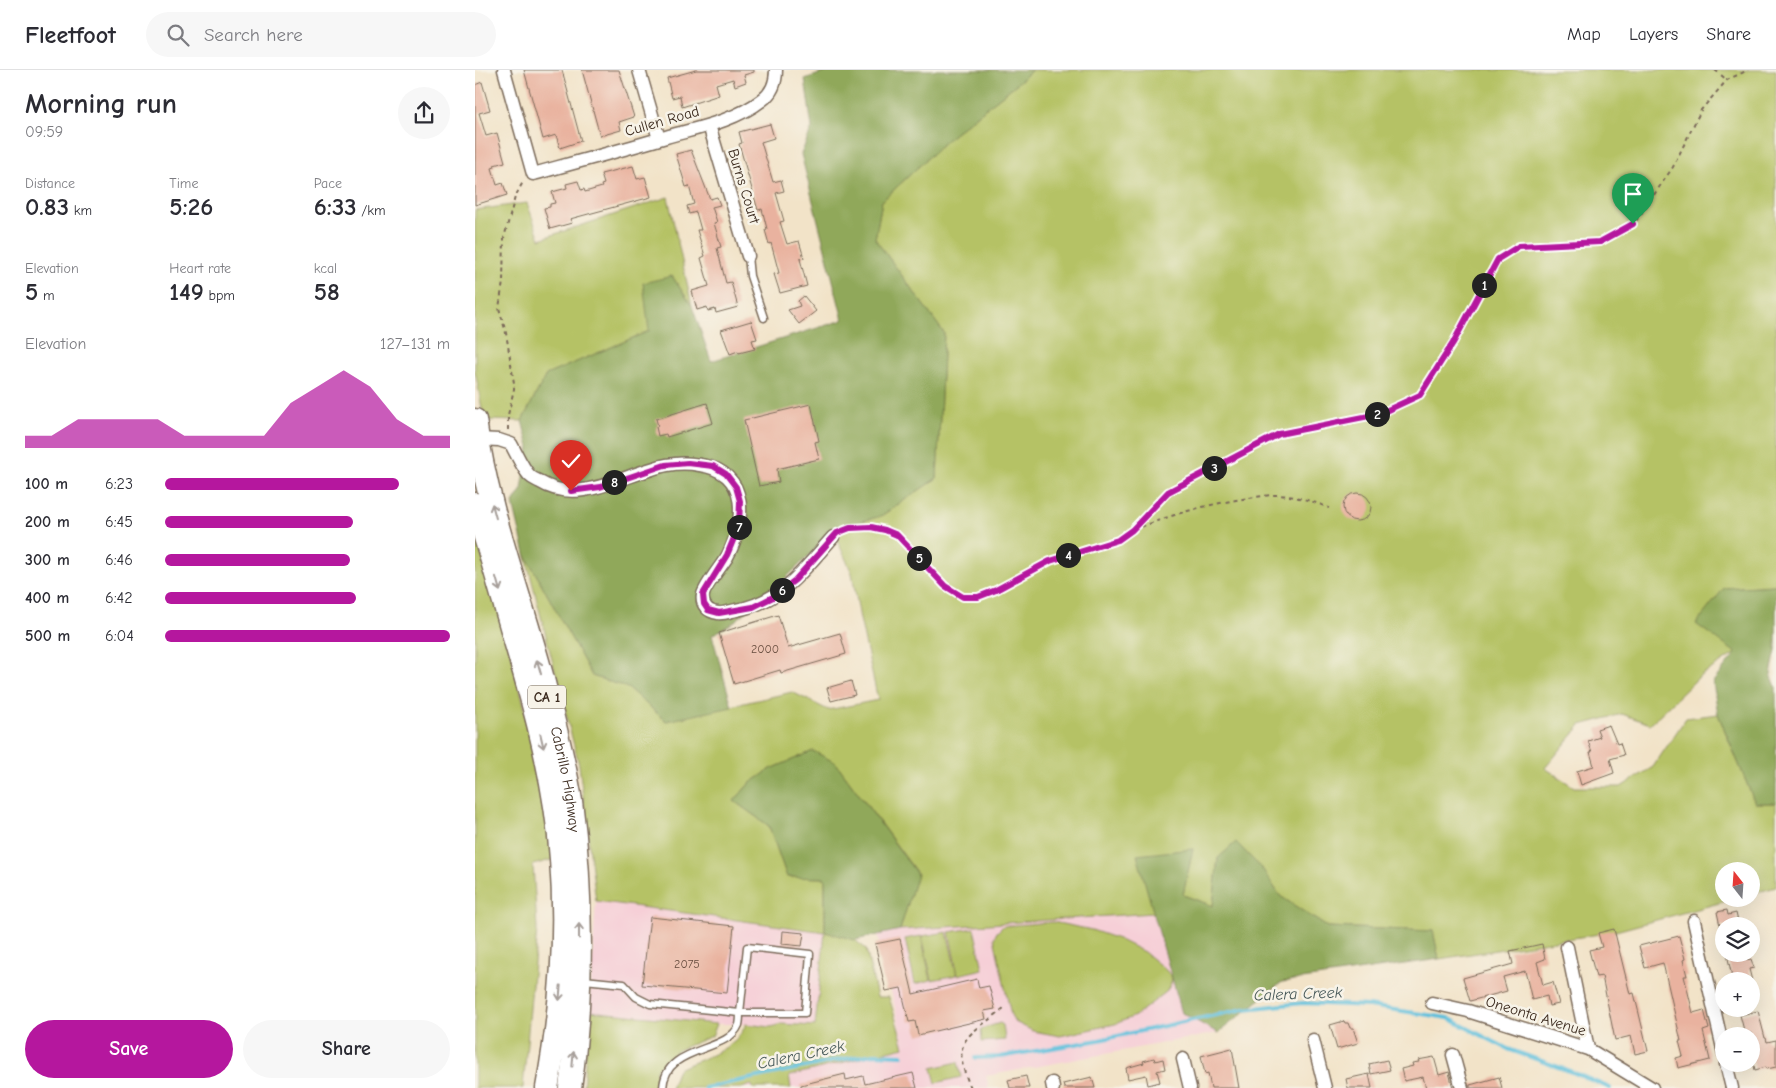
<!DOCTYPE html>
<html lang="en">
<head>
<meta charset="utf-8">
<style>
	:root { --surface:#fff; --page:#f7f7f7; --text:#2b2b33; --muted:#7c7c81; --line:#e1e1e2; --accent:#b5179e }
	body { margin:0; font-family:"Comic Neue",sans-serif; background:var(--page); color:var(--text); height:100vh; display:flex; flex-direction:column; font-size:19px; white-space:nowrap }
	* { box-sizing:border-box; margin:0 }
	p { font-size:16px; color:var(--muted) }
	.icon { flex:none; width:28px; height:28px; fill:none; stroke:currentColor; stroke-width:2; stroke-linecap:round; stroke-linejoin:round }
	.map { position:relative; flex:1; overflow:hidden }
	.drawer { display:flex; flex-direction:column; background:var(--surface); width:475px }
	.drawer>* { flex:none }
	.needle { width:32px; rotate:343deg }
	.tools { position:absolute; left:1240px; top:792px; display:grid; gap:10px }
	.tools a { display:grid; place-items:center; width:45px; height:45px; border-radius:50%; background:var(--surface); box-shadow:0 5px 20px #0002; font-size:25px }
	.pin { position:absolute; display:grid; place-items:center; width:42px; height:42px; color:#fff; margin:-51px -21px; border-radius:50% 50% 50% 0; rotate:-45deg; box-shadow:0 0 5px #0007 }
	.pin .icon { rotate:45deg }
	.km { position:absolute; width:25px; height:25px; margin:-12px; border-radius:50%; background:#222; color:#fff; font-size:14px; line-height:25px; text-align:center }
	.round { display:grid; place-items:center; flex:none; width:52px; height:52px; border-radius:26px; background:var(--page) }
	.overview { display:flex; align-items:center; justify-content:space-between; height:85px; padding:0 25px }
	h1 { font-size:28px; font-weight:700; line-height:38px }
	.figures { display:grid; grid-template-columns:repeat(3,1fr); gap:8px; height:85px; padding:5px 25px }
	.figures div { display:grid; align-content:center }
	.figures b { font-size:25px; font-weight:700 }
	.figures small { font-size:14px; font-weight:400 }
	.figures p { font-size:14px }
	.chart { height:140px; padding:10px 25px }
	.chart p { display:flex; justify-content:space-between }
	.chart svg { width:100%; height:90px; margin-top:5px; fill:var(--accent); opacity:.7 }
	.primary-button { display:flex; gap:10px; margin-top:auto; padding:10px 25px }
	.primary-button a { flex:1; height:58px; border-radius:30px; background:var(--accent); color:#fff; font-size:20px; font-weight:700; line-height:58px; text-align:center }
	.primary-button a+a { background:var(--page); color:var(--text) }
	ul { padding:0 25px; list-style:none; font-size:16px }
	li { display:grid; grid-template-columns:80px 60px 1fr; align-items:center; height:38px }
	li i { height:12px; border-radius:6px; background:var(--accent) }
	header { display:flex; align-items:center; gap:30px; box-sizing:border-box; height:70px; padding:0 25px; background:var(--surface); border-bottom:1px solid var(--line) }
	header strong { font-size:24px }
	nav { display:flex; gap:28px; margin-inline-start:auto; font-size:18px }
	.search { width:350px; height:45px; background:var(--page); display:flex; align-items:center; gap:12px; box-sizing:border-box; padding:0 18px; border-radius:28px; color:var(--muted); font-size:19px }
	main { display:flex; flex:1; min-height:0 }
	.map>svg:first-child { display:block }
	.built { fill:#f6cfd7 }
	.green { fill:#b5c265; stroke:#787642 }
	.forest { fill:#90a85a; stroke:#66693c }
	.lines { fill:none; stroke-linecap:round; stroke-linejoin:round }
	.stream { stroke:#5dbfdc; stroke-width:4 }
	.building { fill:#e9b29f }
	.lane-casing { stroke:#7b6b5a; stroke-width:9 }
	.street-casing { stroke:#7b6b5a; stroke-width:15 }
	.highway-casing { stroke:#7b6b5a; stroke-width:25 }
	.path { stroke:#7b6b5a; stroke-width:2; stroke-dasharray:4 4; stroke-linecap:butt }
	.lane { stroke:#fff; stroke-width:6 }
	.street { stroke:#fff; stroke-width:12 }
	.highway { stroke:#fff; stroke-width:22 }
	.oneway { stroke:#a79f9a }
	.route-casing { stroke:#fff; stroke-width:10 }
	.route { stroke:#b5179e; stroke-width:6 }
	.labels { text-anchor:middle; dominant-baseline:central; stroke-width:5; stroke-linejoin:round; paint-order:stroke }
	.number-label { font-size:12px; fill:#664c3e }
	.shield { fill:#f7f3e8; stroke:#73665b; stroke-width:1 }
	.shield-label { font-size:14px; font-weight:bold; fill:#3b2a1e }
	.street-label { font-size:15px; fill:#3b2a1e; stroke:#f7f3e8 }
	.water-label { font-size:16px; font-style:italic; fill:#455757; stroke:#f7f3e8 }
</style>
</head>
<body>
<header>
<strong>Fleetfoot</strong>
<div class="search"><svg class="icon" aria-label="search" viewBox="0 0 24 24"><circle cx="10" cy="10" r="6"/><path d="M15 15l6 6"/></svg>Search here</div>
<nav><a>Map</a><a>Layers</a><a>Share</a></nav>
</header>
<main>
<section class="drawer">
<div class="overview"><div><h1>Morning run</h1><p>09:59</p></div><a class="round"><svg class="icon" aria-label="share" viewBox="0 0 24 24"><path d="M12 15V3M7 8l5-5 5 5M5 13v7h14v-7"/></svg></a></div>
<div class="figures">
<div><p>Distance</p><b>0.83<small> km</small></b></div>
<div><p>Time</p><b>5:26</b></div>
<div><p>Pace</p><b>6:33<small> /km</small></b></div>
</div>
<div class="figures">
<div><p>Elevation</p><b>5<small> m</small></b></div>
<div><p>Heart rate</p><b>149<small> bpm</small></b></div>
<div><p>kcal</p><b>58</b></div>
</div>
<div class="chart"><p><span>Elevation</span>127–131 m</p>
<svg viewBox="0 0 160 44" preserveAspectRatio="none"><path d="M0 44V38L10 38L20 30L30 30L40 30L50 30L60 38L70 38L80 38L90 38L100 22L110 14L120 6L130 14L140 30L150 38L160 38V44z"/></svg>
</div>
<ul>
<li><b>100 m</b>6:23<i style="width:82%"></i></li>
<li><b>200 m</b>6:45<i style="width:66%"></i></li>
<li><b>300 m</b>6:46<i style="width:65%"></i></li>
<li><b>400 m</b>6:42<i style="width:67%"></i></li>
<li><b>500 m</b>6:04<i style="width:100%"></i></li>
</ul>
<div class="primary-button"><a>Save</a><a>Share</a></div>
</section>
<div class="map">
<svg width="1301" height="1018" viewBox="0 0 1301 1018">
	<rect width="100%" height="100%" fill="#f7f3e8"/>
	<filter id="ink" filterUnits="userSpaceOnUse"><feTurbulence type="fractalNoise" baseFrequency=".02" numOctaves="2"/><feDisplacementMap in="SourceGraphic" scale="10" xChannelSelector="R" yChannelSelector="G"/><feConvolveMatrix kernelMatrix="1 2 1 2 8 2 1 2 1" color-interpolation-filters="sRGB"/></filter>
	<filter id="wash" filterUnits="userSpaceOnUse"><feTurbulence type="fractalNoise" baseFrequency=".0096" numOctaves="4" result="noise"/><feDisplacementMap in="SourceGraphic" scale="20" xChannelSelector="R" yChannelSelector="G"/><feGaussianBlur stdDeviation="1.12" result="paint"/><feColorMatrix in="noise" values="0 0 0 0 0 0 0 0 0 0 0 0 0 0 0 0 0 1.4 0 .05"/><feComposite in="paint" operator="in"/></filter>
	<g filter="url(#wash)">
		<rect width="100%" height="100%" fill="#f2e3c8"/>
		<!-- built -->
		<path class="built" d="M121 831 350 862 340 957 306 954 296 957 271 954H242L114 941Z
			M678 843 707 943 743 963 511 1006 514 1018H266L429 977 403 865 425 860Z"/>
		<!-- green -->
		<path class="green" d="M557 0H1301V515L1249 518 1261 583 1225 606 1175 654 1147 644 1106 655 1070 698 1099 717H1146L1178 697 1211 648 1243 644 1280 733H1301V817L1276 824V801H1249V829H1259L1137 862 964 889 958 861 852 857 805 826 788 800 743 788 738 836 708 825 717 779 678 843 425 860 442 803 361 693 338 681 296 699 274 714 259 731 294 756 312 807 350 808V861L380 870 391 879 402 927H414L429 977 314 1006 316 1018H278L277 1015 266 1018H196L203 999C227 988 260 981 271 954L296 957 306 954 340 956 350 862 121 831 104 695 50 484 117 606 153 618 191 651 317 622 353 640 403 630 385 549 377 503 363 472V458L406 446 462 408 469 263 400 169 407 131 475 67 545 11Z
			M193 127 217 236 197 206 174 261 71 305 47 351 9 350 0 300V140L52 133 65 169Z
			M0 434 86 787 58 795 62 859 48 1018H0Z
			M578 852 617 860 643 869 669 882 692 901 697 908 696 914 691 922 660 946 640 954 585 966 558 961 540 952 536 945 519 868 522 862 528 856Z
			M499 858 508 899 483 905 474 862Z
			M472 862 482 905 457 910 447 866Z
			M446 866 456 910 440 914 430 869Z
			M114 941 242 954 237 966 203 980 181 999V1018H108Z
			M525 953 528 955 530 970 507 972 506 959Z
			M483 992 486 1007 461 1013 457 998Z"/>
		<!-- forest -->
		<path class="forest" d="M356 0H557L545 11 475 67 407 131 400 169 469 263 462 408 406 446 363 458 293 525 256 554 237 565 257 637 191 651 153 618 117 606 50 484 38 433 47 419 54 377 47 351 71 305 174 261 168 213 197 206 217 236 236 291 368 250 326 84 337 58 330 9Z
			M1301 515V580L1296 604 1301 617V733H1280L1243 644 1238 612 1261 583 1221 554 1249 518Z
			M338 681 361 693 442 804 425 860 380 870 350 862V808L312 807 294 756 259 731 274 714 296 699Z
			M761 772 788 800 805 826 852 857 958 861 964 889 807 912 743 963 707 943 662 785 718 779 708 825 738 836 743 788Z"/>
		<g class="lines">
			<!-- stream -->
			<path class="stream" d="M500 988 525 987 624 970 769 939 828 933 894 936 973 948 1033 979 1097 1002 1135 1018
				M230 1018 364 990 399 984 427 985"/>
		</g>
		<g id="blocks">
			<!-- building -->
			<path class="building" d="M49 0H87L106 71 85 78 81 65 68 69Z
				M107 0H144L159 47 144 52 146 60 125 66Z
				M221 0H279V2L269 5 271 12 260 16 258 9 241 14 244 25 207 37 205 26 197 28 192 8Z
				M7 12 15 40 4 43 11 66 22 63 30 92 19 95 20 97 17 98 22 115 28 113 32 125 0 135V15Z
				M295 54 299 68 286 72 298 112 306 110 309 121 301 123 309 151 305 152 312 174 324 171 329 188 325 189 332 216 305 223 299 204 304 203 296 173 294 174 290 160 292 159 287 139 283 140 264 74 267 73 264 62Z
				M216 80 235 129 242 127 245 135 237 137 242 152 239 153 246 177 242 178 251 213 256 212 263 237 241 243 240 239 233 241 232 237 222 240 217 221 234 216 226 188 230 186 222 160H226L221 142 214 144 212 136 219 134 214 116 211 117 201 84Z
				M158 96 162 109 170 107 176 127 95 149 97 153 75 159 69 138 75 137V134L80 133 77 122 92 118 91 114 103 111 106 120 109 119 110 122 127 117 126 115 129 114 126 104Z
				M329 226 341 241 324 254 313 240 325 236 323 231Z
				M276 251 282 269 277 270 280 279 264 283 263 281 255 284 246 260Z
				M232 333 238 353 192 367 191 364 183 366 181 357 183 356 181 349Z
				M336 334 344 371 340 372 344 389 302 399 304 412 284 416 269 350Z
				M868 437a14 14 0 1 1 28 0a14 14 0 1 1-28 0Z
				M303 545 313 578 365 563 371 584 306 603 305 600 259 614 244 563Z
				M376 611 380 625 356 631 352 618Z
				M1134 655 1142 674 1145 673 1149 685 1135 689 1139 703 1106 715 1102 701 1119 696 1115 682H1117L1113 671 1125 667 1122 659Z
				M1252 840 1253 845 1261 843 1264 856H1245L1242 842Z
				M175 847 259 856 252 923 167 915Z
				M1139 859 1155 924 1159 923 1173 981 1160 984 1156 966 1140 970 1127 906 1121 907 1114 880 1127 877 1123 863Z
				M308 861 329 863 327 876 307 874Z
				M1204 866 1210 889 1208 890 1212 906H1209L1218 943 1229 940 1234 959 1228 961 1235 990 1203 998 1201 988 1208 986 1204 971H1206L1188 893 1170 898 1164 876Z
				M425 869 438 924 502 909 504 918 514 916 520 939 509 941 511 949 443 965 440 951 434 952 426 918 411 921 400 874Z
				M1067 874 1070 889 1062 892 1068 915 1078 912 1084 934 1074 936 1072 926 1057 930 1050 901 1028 907 1032 921 995 931 988 908 1038 894 1035 881Z
				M1252 884H1271L1272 890 1276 889 1279 898 1274 899 1277 911H1258Z
				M1283 941 1290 968H1291L1292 972 1301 970V997L1292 999 1291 997 1280 1000 1276 983V963L1270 964 1265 945Z
				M869 951 870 953H873L875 958H878L883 973 862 979 855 955Z
				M757 978 764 1018H736L733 1003 730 1004 726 986Z
				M959 987 964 1005 974 1002 978 1018H951L948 1007 929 1011 926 999 938 996 937 993 944 992 943 990Z
				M679 988 680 991 688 989 690 999 682 1001 685 1012 673 1015 671 1005 653 1009 651 998 669 993 668 991Z
				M912 990 915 1000 896 1004 894 994Z
				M438 1003 442 1018H326V1015L370 1004 371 1010 388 1006 390 1014Z
				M894 1004 897 1018H873L871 1009Z
				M551 1006 554 1018H535L533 1010Z
				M617 1007 620 1018H589L588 1014Z
				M1024 1007 1027 1018H995V1015Z"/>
		</g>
	</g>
	<g filter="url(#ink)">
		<use href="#blocks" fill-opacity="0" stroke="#7b6b5a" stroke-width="1"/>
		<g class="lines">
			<defs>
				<path id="lane" d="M273 186 275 206 289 248
					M272 877 335 884 330 943H265Z
					M109 910 149 914 161 927 175 934 265 943C265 946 265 951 264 955 252 984 190 974 188 1018"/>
				<path id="street" d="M29 0 58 104C102 92 147 80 191 67 223 58 260 51 287 30 297 23 301 12 301 0
					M164 0 184 69
					M234 55 273 186
					M2 369 24 370 36 374C41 383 48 399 55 406 58 409 62 410 65 412 105 437 152 402 192 395 203 393 214 393 225 395 275 402 271 452 252 487 247 495 229 517 228 525 226 535 233 542 243 543 248 544 256 541 261 540 307 532 329 499 358 467
					M1219 851 1249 983
					M1092 877 1113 979
					M957 933 993 941 1113 979 1177 1018
					M838 970 850 1018
					M978 985 987 1018
					M708 989 715 1018
					M1251 994 1257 1018
					M577 1013 578 1018"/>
				<g id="highway">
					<path id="s1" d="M0 350C12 440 46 526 69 613 79 652 90 692 96 731 108 821 108 928 95 1018"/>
					<path d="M0 434C14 479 27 525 40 571 61 642 81 715 86 789 92 866 86 942 72 1018"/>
				</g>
			</defs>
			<!-- lane casing -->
			<use href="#lane" class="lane-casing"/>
			<!-- street casing -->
			<use href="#street" class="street-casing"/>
			<!-- highway casing -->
			<use href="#highway" class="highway-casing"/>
			<!-- path -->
			<path class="path" d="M1240 0 1252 10
				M33 360V345L39 319V313L31 263 24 238 28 212 29 168 40 127 48 112
				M368 460 375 458 396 457 410 460 422 465 470 516 488 527H503L521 520 575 491 643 469 657 461 693 422 803 364 904 344 945 325 978 273 1023 189 1044 176 1125 172 1159 154 1198 97 1226 40 1252 10 1273 0
				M659 460C692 446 726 436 761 430 775 428 789 425 803 425 821 426 838 431 854 438
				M496 1018C472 966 497 966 530 937"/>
			<!-- lane -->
			<use href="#lane" class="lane"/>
			<!-- street -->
			<use href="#street" class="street"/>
			<!-- highway -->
			<use href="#highway" class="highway"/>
		</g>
		<!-- one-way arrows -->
		<defs><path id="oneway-shaft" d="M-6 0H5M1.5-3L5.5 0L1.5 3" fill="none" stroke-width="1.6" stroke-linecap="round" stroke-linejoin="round" transform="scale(1.25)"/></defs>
		<g class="oneway">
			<use href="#oneway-shaft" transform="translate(19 441) rotate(-105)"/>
			<use href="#oneway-shaft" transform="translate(23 514) rotate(74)"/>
			<use href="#oneway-shaft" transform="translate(64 597) rotate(-106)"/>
			<use href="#oneway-shaft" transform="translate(67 671) rotate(77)"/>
			<use href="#oneway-shaft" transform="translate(104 861) rotate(-90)"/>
			<use href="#oneway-shaft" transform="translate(85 923) rotate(95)"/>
			<use href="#oneway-shaft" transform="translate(98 989) rotate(-85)"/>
		</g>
	</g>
	<g class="lines" filter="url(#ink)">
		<defs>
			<path id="route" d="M96 421 125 417 190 395 213 393 238 396 251 404 261 417 265 431 264 456 252 485 228 524 229 534 233 540 244 543 278 537 298 527 320 510 362 463 375 458 396 457 410 460 422 465 470 516 488 527H503L521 520 575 491 643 470 657 460 693 422 804 364 904 344 945 325 978 273 1023 189 1044 176 1125 172 1158 154"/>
		</defs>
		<!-- route casing -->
		<use href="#route" class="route-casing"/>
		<!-- route -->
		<use href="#route" class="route"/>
	</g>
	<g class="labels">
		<!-- number labels -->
		<g class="number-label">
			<text x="290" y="579">2000</text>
			<text x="212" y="894">2075</text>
		</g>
		<!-- shield labels -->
		<rect class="shield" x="53" y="615.5" width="38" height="23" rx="4"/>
		<g class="shield-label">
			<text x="72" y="627">CA 1</text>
		</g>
		<!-- street labels -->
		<g class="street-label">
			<text transform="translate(187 51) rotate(-16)">Cullen Road</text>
			<text transform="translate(269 116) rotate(73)">Burns Court</text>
			<text stroke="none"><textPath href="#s1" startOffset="371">Cabrillo Highway</textPath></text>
			<text transform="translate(1061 946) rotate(17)">Oneonta Avenue</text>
		</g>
		<!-- water labels -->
		<g class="water-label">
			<text transform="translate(823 924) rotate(-2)">Calera Creek</text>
			<text transform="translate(326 985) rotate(-12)">Calera Creek</text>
		</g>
	</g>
</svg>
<div class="tools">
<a><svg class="needle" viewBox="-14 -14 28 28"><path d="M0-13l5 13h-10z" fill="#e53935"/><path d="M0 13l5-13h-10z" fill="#7c7c81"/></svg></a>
<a><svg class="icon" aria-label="layers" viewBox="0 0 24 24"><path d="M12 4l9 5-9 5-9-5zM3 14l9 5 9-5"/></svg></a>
<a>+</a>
<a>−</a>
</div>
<div class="pin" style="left:1158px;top:154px;background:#1e9e55"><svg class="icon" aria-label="arrive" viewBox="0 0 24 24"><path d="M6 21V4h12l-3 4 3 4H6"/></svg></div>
<div class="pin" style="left:96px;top:421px;background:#d93025"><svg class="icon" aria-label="check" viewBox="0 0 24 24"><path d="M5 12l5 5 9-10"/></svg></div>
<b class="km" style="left:1009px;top:215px">1</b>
<b class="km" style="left:902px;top:344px">2</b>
<b class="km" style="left:739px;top:398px">3</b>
<b class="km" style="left:593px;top:485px">4</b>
<b class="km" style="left:444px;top:488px">5</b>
<b class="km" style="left:307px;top:520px">6</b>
<b class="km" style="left:264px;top:457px">7</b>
<b class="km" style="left:139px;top:412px">8</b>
</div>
</main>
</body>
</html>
